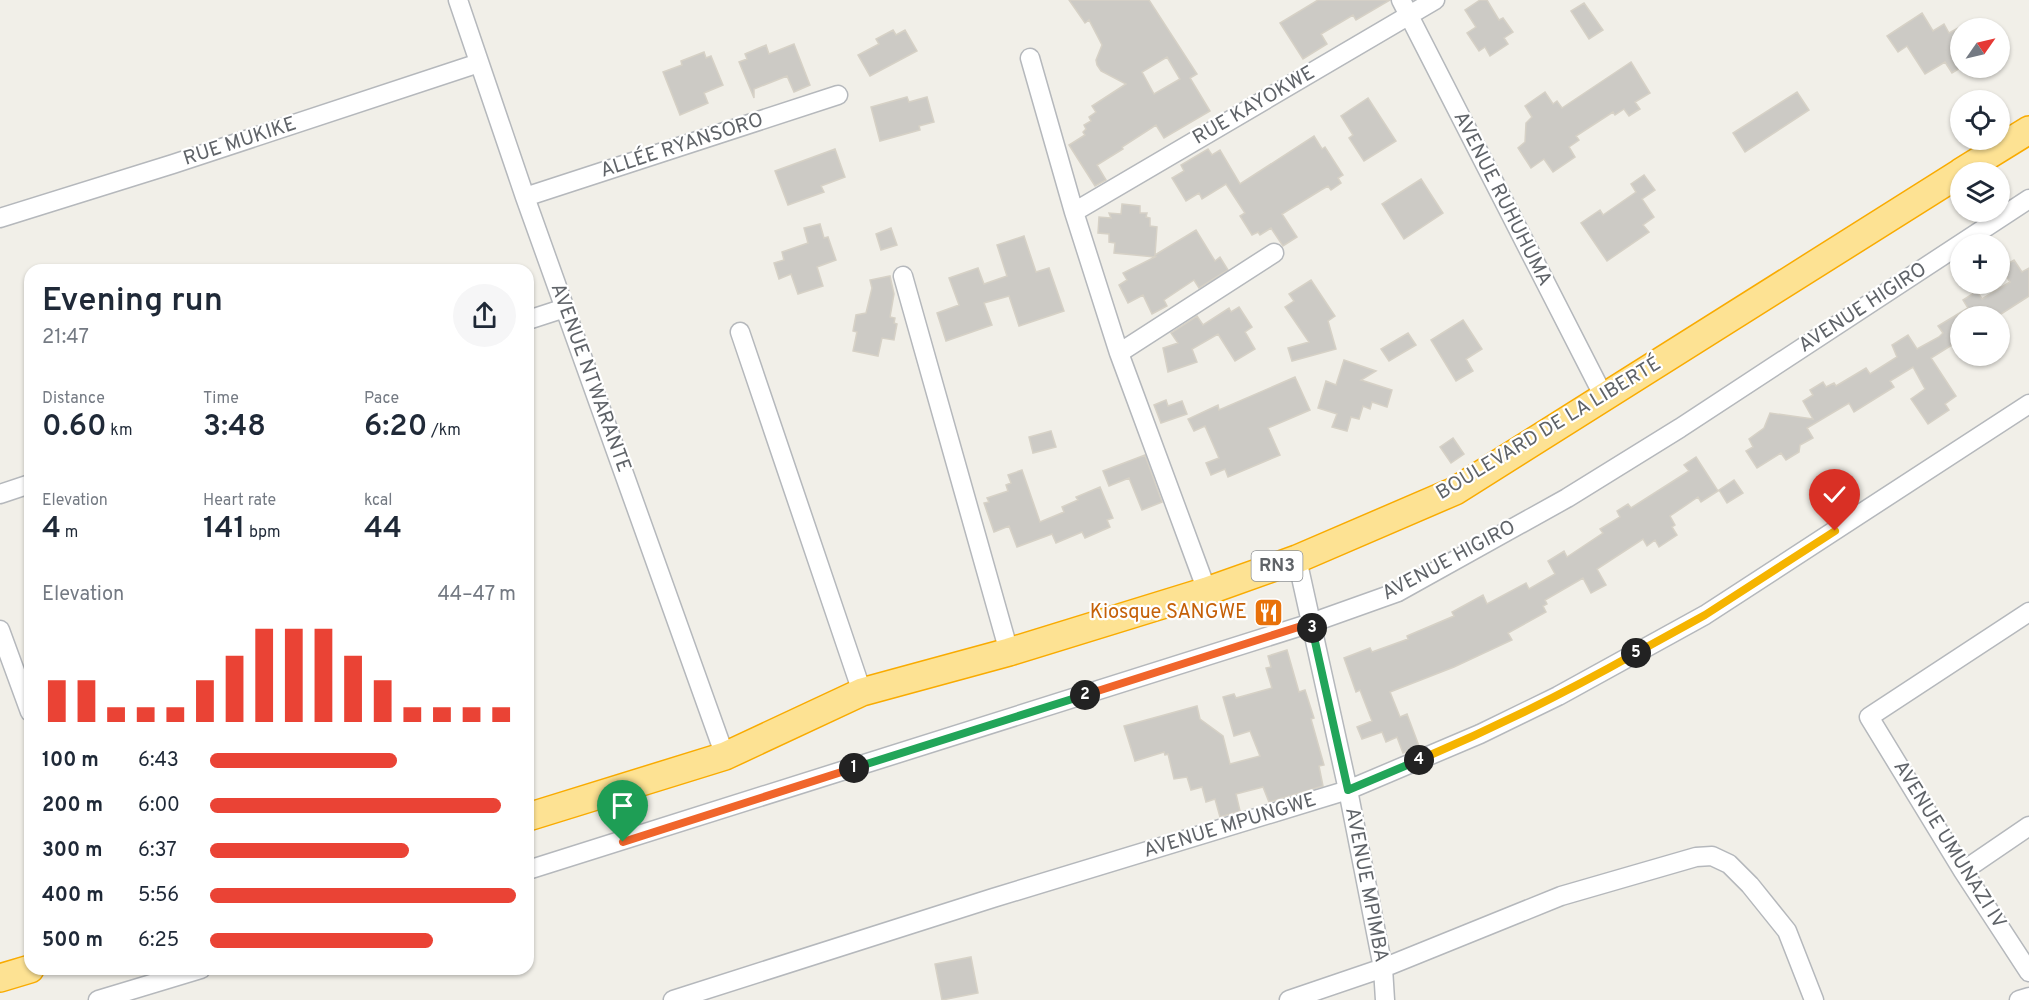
<!DOCTYPE html>
<html lang="en">
<head>
<meta charset="utf-8">
<style>
	:root { --surface:#fff; --page:#f6f6f7; --text:#1f2937; --muted:#747a83; --accent:#ea4335 }
	body { margin:0; font-family:Overpass,sans-serif; background:var(--page); color:var(--text); height:100vh; display:flex; flex-direction:column; font-size:22px; white-space:nowrap }
	* { box-sizing:border-box; margin:0 }
	p { font-size:20px; color:var(--muted) }
	.icon { flex:none; width:33px; height:33px; fill:none; stroke:currentColor; stroke-width:2; stroke-linecap:round; stroke-linejoin:round }
	.map { position:relative; flex:1; overflow:hidden }
	.details { position:absolute; left:24px; top:264px; width:510px; height:711px; display:flex; flex-direction:column; background:var(--surface); border-radius:18px; box-shadow:0 2px 4px #0004 }
	.details>* { flex:none }
	.needle { width:39px; rotate:56deg }
	.tools { position:absolute; left:1950px; top:18px; display:grid; gap:12px }
	.tools a { display:grid; place-items:center; width:60px; height:60px; border-radius:50%; background:var(--surface); box-shadow:0 2px 4px #0004; font-size:30px }
	.pin { position:absolute; display:grid; place-items:center; width:51px; height:51px; color:#fff; margin:-62px -26px; border-radius:50% 50% 50% 0; rotate:-45deg; box-shadow:0 0 6px #0007 }
	.pin .icon { rotate:45deg }
	.km { position:absolute; width:30px; height:30px; margin:-15px; border-radius:50%; background:#222; color:#fff; font-size:16px; line-height:30px; text-align:center }
	.round { display:grid; place-items:center; flex:none; width:63px; height:63px; border-radius:32px; background:var(--page) }
	.overview { display:flex; align-items:center; justify-content:space-between; height:102px; padding:0 18px }
	h1 { font-size:33px; font-weight:600; line-height:45px }
	.figures { display:grid; grid-template-columns:repeat(3,1fr); gap:9px; height:102px; padding:6px 18px }
	.figures div { display:grid; align-content:center }
	.figures b { font-size:30px; font-weight:600 }
	.figures small { font-size:16px; font-weight:400 }
	.figures p { font-size:16px }
	.chart { height:168px; padding:12px 18px }
	.chart p { display:flex; justify-content:space-between }
	.chart svg { width:100%; height:108px; margin-top:6px; stroke:var(--accent); stroke-width:6 }
	ul { padding:0 18px; list-style:none; font-size:20px }
	li { display:grid; grid-template-columns:96px 72px 1fr; align-items:center; height:45px }
	li i { height:15px; border-radius:8px; background:var(--accent) }
	.map>svg:first-child { display:block }
	.building { fill:#cccac5; stroke:#d6d1c6; stroke-width:1.5; fill-rule:evenodd }
	.lines { fill:none; stroke-linecap:round; stroke-linejoin:round }
	.minor-casing { stroke:#b5b8bc; stroke-width:21 }
	.highway-casing { stroke:#f9ab00; stroke-width:30 }
	.minor { stroke:#fff; stroke-width:18 }
	.highway { stroke:#fde293; stroke-width:27 }
	.split-1-casing { stroke:#fff; stroke-width:12 }
	.split-2-casing { stroke:#fff; stroke-width:12 }
	.split-3-casing { stroke:#fff; stroke-width:12 }
	.split-4-casing { stroke:#fff; stroke-width:12 }
	.split-5-casing { stroke:#fff; stroke-width:12 }
	.split-6-casing { stroke:#fff; stroke-width:12 }
	.split-1 { stroke:#f0652b; stroke-width:8 }
	.split-2 { stroke:#22a559; stroke-width:8 }
	.split-3 { stroke:#f0652b; stroke-width:8 }
	.split-4 { stroke:#22a559; stroke-width:8 }
	.split-5 { stroke:#f5b400; stroke-width:8 }
	.split-6 { stroke:#f5b400; stroke-width:8 }
	.labels { text-anchor:middle; dominant-baseline:central; stroke-width:4.5; stroke-linejoin:round; paint-order:stroke }
	.shield { fill:#fff; stroke:#8f9295; stroke-width:1.5 }
	.shield-label { font-size:18px; font-weight:bold; fill:#5f6368 }
	.street-label { font-size:20px; fill:#5f6368; stroke:#fff }
	.food-label { font-size:20px; fill:#c56008; stroke:#fff; text-anchor:end }
</style>
</head>
<body>
<div class="map">
<svg width="2029" height="1000" viewBox="0 0 2029 1000">
	<rect width="100%" height="100%" fill="#f1efe8"/>
	<!-- building -->
	<path class="building" d="M1069 0H1149L1197 74 1190 78 1210 111 1164 138 1156 125 1122 147 1123 149 1097 165 1106 180 1095 186 1069 145 1085 135 1083 132 1086 129 1084 125 1091 121 1089 117 1096 112 1092 106 1126 84 1101 71 1097 65 1096 60 1102 45 1089 20 1085 23ZM1167 57 1180 79 1154 94 1142 72Z
		M1318 0H1390L1356 20 1353 15 1321 34 1327 44 1303 59 1280 23Z
		M1480 0H1487L1499 20 1503 18 1513 32 1504 38 1508 44 1490 56 1485 47 1479 51 1467 33 1476 27 1465 10Z
		M1584 3 1603 30 1589 39 1571 11Z
		M1922 13 1933 31 1944 24 1949 33 1960 27V68L1952 73 1945 62 1925 74 1907 46 1898 52 1887 36Z
		M893 30 896 35 905 30 917 51 870 76 858 55 879 44 876 39Z
		M794 44 810 85 794 92 787 76 754 89V98L739 62 747 59 745 54 766 45 769 54Z
		M704 52 706 58 711 56 723 85 704 93 708 103 680 115 663 72 682 65 681 61Z
		M1631 62 1650 93 1635 102 1640 109 1629 116 1624 109 1615 115 1613 112 1576 136 1579 140 1569 147 1575 157 1553 172 1544 159 1531 168 1518 148 1525 142 1526 123 1532 117 1525 106 1545 92 1553 104 1557 101 1562 108Z
		M1797 92 1809 110 1745 152 1733 133Z
		M907 97 909 102 927 97 934 122 919 126 920 130 880 141 871 107Z
		M1368 98 1396 141 1364 161 1349 138 1353 135 1341 116Z
		M1314 136 1322 149 1325 147 1343 175 1338 178 1341 183 1331 190 1328 186 1321 190 1282 214 1297 237 1283 246 1271 228 1260 235 1258 232 1252 235 1240 216 1245 213 1226 184 1202 199 1199 193 1186 201 1172 178 1184 171 1181 165 1208 149 1212 155 1220 150 1240 184Z
		M835 149 845 177 821 186 824 192 788 205 775 171Z
		M1644 175 1655 190 1642 199 1654 217 1643 225 1649 232 1607 261 1581 223 1600 210 1603 215 1636 192 1631 184Z
		M1421 179 1443 213 1404 239 1382 204Z
		M1122 204 1140 206V213H1147L1146 217 1150 218V226L1157 227 1155 255 1196 230 1215 261 1220 257 1228 270 1199 288 1194 280 1164 300 1167 306 1152 314 1143 295 1128 303 1119 285 1127 280 1123 273 1155 257 1114 253 1115 243 1109 242V234L1098 233 1099 217 1111 218 1109 213 1121 214Z
		M820 224 824 238 828 237 836 260 817 267 823 286 798 294 791 274 779 279 774 263 784 260 782 252 808 243 804 228Z
		M891 228 897 245 881 250 876 234Z
		M1024 236 1036 272 1049 268 1064 311 1019 326 1009 296 984 303 992 325 946 341 937 313 959 305 949 278 978 268 984 284 1007 276 997 245Z
		M2014 260 2022 272 2029 268V296L1998 316H1960V340L1931 358 1956 396 1945 404 1949 410 1928 424 1911 399 1925 389 1913 367 1890 381 1894 387 1854 412 1849 403 1807 428 1813 438 1800 445 1799 452 1786 460 1781 453 1757 468 1746 451 1753 447 1749 439 1764 428 1770 413 1813 419 1803 401 1813 395 1810 390 1823 382 1826 387 1834 383 1836 386 1866 368 1870 374 1897 357 1892 345 1908 335 1917 349 1939 337 1943 333 1938 326 1968 308 1963 300 1977 291 1982 299 2010 282 2001 268Z
		M890 276 894 294 890 317 895 318 894 323 897 324 894 340 882 338 878 356 853 351 857 332 853 331 856 315 866 313 872 288 870 280Z
		M1311 280 1335 316 1328 321 1336 349 1292 361 1288 348 1309 342 1285 307 1294 301 1289 294Z
		M1239 307 1252 327 1245 332 1255 349 1235 361 1218 334 1192 349 1197 362 1168 372 1163 348 1178 343 1171 333 1197 316 1203 325 1229 308 1231 312Z
		M1463 320 1482 349 1466 359 1473 371 1456 381 1431 340Z
		M1408 333 1416 345 1389 361 1381 349Z
		M1344 360 1376 371 1361 380 1392 390 1387 407 1372 402 1370 409 1363 406 1359 419 1351 417 1347 431 1332 427 1337 414 1318 408 1326 381 1336 385Z
		M1295 377 1310 410 1268 428 1280 455 1228 477 1225 469 1211 475 1206 463 1219 458 1205 426 1194 431 1188 419 1218 405 1219 410Z
		M1166 400 1168 406 1182 401 1187 414 1161 423 1154 405Z
		M1051 431 1056 447 1033 453 1029 437Z
		M1453 438 1464 454 1451 463 1440 447Z
		M1145 455 1162 502 1142 510 1129 478 1109 486 1103 471Z
		M1696 457 1718 491 1701 502 1698 497 1670 516 1675 525 1672 527 1677 535 1659 547 1655 540 1647 546 1643 539 1597 569 1606 585 1591 593 1583 578 1545 600 1547 604 1543 606 1546 612 1508 633 1512 640 1454 667 1390 692 1400 717 1407 714 1419 746 1403 753 1397 737 1386 742 1382 732 1362 739 1357 727 1372 721 1360 690 1356 692 1344 658 1370 648 1372 652 1408 639 1407 636 1454 616 1452 612 1483 595 1487 604 1526 583 1529 589 1555 574 1548 561 1564 551 1567 557 1603 533 1600 529 1620 517 1617 511 1628 504 1631 508 1689 471 1684 465Z
		M1022 470 1040 522 1064 512 1062 507 1078 500 1076 497 1100 487 1113 518 1107 520 1110 527 1085 538 1082 532 1056 543 1052 534 1017 547 1009 526 994 532 984 503 989 502 987 498 1008 491 1006 485 1011 483 1008 475Z
		M1734 480 1743 493 1727 503 1719 490Z
		M1287 650 1299 692 1305 690 1314 718 1311 719 1324 765 1319 766 1323 786 1269 802 1263 787 1236 794 1240 811 1220 817 1215 799 1206 802 1202 787 1191 790 1187 777 1174 779 1168 754 1165 755 1164 752 1135 761 1124 726 1197 706 1200 719 1223 736 1230 764 1260 756 1250 731 1234 736 1223 697 1234 694 1236 698 1272 688 1266 668 1271 667 1268 656Z
		M971 957 978 993 942 1000 935 964Z"/>
	<g class="lines">
		<defs>
			<path id="minor" d="M458 0 525 197 725 756
				M1401 0 1604 397
				M1030 58 1074 212 1119 353 1207 591
				M525 197 838 95
				M1074 212 1435 0
				M0 218 173 164 479 63
				M903 276 1009 652
				M528 320 565 308
				M740 332 862 692
				M1119 353 1274 253
				M0 494 30 484
				M1297 559 1348 790 1383 968 1385 1000
				M2029 612 1869 717 1963 871 2029 972
				M0 630 30 712
				M528 870 1311 623 1398 592 1567 498 1680 428 2029 199
				M1963 871 2029 826
				M98 1000 201 969
				M673 1000 993 898 1348 790 1480 734 1558 696 1705 615 2029 404
				M1289 1000 1383 968 1561 896 1696 857 1712 856 1729 864 1750 885 1787 931 1814 1000
				M2019 1000 2029 997"/>
			<path id="highway" d="M1961 172 2029 130
				M528 817 725 756 862 692 1009 652 1207 591 1297 559 1455 491 1960 173
				M0 978 30 969"/>
		</defs>
		<!-- minor casing -->
		<use href="#minor" class="minor-casing"/>
		<!-- highway casing -->
		<use href="#highway" class="highway-casing"/>
		<!-- minor -->
		<use href="#minor" class="minor"/>
		<!-- highway -->
		<use href="#highway" class="highway"/>
	</g>
	<g class="lines">
		<defs>
			<path id="split-1" d="M623 842 854 768"/>
			<path id="split-2" d="M854 768 1085 695"/>
			<path id="split-3" d="M1085 695 1311 623 1312 628"/>
			<path id="split-4" d="M1312 628 1348 790 1419 760"/>
			<path id="split-5" d="M1419 760C1494 728 1565 693 1636 653"/>
			<path id="split-6" d="M1636 653 1705 615 1835 531"/>
		</defs>
		<!-- split-1 casing -->
		<use href="#split-1" class="split-1-casing"/>
		<!-- split-2 casing -->
		<use href="#split-2" class="split-2-casing"/>
		<!-- split-3 casing -->
		<use href="#split-3" class="split-3-casing"/>
		<!-- split-4 casing -->
		<use href="#split-4" class="split-4-casing"/>
		<!-- split-5 casing -->
		<use href="#split-5" class="split-5-casing"/>
		<!-- split-6 casing -->
		<use href="#split-6" class="split-6-casing"/>
		<!-- split-1 -->
		<use href="#split-1" class="split-1"/>
		<!-- split-2 -->
		<use href="#split-2" class="split-2"/>
		<!-- split-3 -->
		<use href="#split-3" class="split-3"/>
		<!-- split-4 -->
		<use href="#split-4" class="split-4"/>
		<!-- split-5 -->
		<use href="#split-5" class="split-5"/>
		<!-- split-6 -->
		<use href="#split-6" class="split-6"/>
	</g>
	<!-- icons -->
	<defs>
		<symbol id="restaurant-square" viewBox="-11 -11 22 22"><rect x="-9" y="-9" width="18" height="18" rx="4" fill="#e8710a" stroke="#fff"/><path d="M-5-6h1v4h1v-4h1v4h1v-4h1v5L-1.5 .5V6h-2V.5L-5-1ZM5-6V6H3V1.5H1.5Q1.5-4 5-6Z" fill="#fff"/></symbol>
	</defs>
	<g fill-rule="evenodd">
		<use href="#restaurant-square" x="1252" y="596" width="33" height="33"/>
	</g>
	<g class="labels">
		<!-- shield labels -->
		<rect class="shield" x="1251.5" y="551" width="51" height="30" rx="4.5"/>
		<g class="shield-label">
			<text x="1277" y="566">RN3</text>
		</g>
		<!-- street labels -->
		<g class="street-label">
			<text transform="translate(1254 106) rotate(-30)">RUE KAYOKWE</text>
			<text transform="translate(240 142) rotate(-18)">RUE MUKIKE</text>
			<text transform="translate(682 146) rotate(-18)">ALLÉE RYANSORO</text>
			<text transform="translate(1502 199) rotate(63)">AVENUE RUHUHUMA</text>
			<text transform="translate(1863 308) rotate(-33)">AVENUE HIGIRO</text>
			<text transform="translate(590 378) rotate(70)">AVENUE NTWARANTE</text>
			<text transform="translate(1549 429) rotate(-31)">BOULEVARD DE LA LIBERTÉ</text>
			<text transform="translate(1449 561) rotate(-28)">AVENUE HIGIRO</text>
			<text transform="translate(1230 826) rotate(-17)">AVENUE MPUNGWE</text>
			<text transform="translate(1949 845) rotate(58)">AVENUE UMUNAZI IV</text>
			<text transform="translate(1366 885) rotate(79)">AVENUE MPIMBA</text>
		</g>
		<!-- food labels -->
		<g class="food-label">
			<text x="1247" y="613">Kiosque SANGWE</text>
		</g>
	</g>
</svg>
<div class="tools">
<a><svg class="needle" viewBox="-14 -14 28 28"><path d="M0-13l5 13h-10z" fill="#e53935"/><path d="M0 13l5-13h-10z" fill="#747a83"/></svg></a>
<a><svg class="icon" aria-label="locate" viewBox="0 0 24 24"><circle cx="12" cy="12" r="6"/><path d="M12 2v4M12 18v4M2 12h4M18 12h4"/></svg></a>
<a><svg class="icon" aria-label="layers" viewBox="0 0 24 24"><path d="M12 4l9 5-9 5-9-5zM3 14l9 5 9-5"/></svg></a>
<a>+</a>
<a>−</a>
</div>
<div class="pin" style="left:623px;top:842px;background:#1e9e55"><svg class="icon" aria-label="arrive" viewBox="0 0 24 24"><path d="M6 21V4h12l-3 4 3 4H6"/></svg></div>
<div class="pin" style="left:1835px;top:531px;background:#d93025"><svg class="icon" aria-label="check" viewBox="0 0 24 24"><path d="M5 12l5 5 9-10"/></svg></div>
<b class="km" style="left:854px;top:768px">1</b>
<b class="km" style="left:1085px;top:695px">2</b>
<b class="km" style="left:1312px;top:628px">3</b>
<b class="km" style="left:1419px;top:760px">4</b>
<b class="km" style="left:1636px;top:653px">5</b>
<section class="details">
<div class="overview"><div><h1>Evening run</h1><p>21:47</p></div><a class="round"><svg class="icon" aria-label="share" viewBox="0 0 24 24"><path d="M12 15V3M7 8l5-5 5 5M5 13v7h14v-7"/></svg></a></div>
<div class="figures">
<div><p>Distance</p><b>0.60<small> km</small></b></div>
<div><p>Time</p><b>3:48</b></div>
<div><p>Pace</p><b>6:20<small> /km</small></b></div>
</div>
<div class="figures">
<div><p>Elevation</p><b>4<small> m</small></b></div>
<div><p>Heart rate</p><b>141<small> bpm</small></b></div>
<div><p>kcal</p><b>44</b></div>
</div>
<div class="chart"><p><span>Elevation</span>44–47 m</p>
<svg viewBox="0 0 160 44" preserveAspectRatio="none"><path d="M5 44V27M15 44V27M25 44V38M35 44V38M45 44V38M55 44V27M65 44V17M75 44V6M85 44V6M95 44V6M105 44V17M115 44V27M125 44V38M135 44V38M145 44V38M155 44V38"/></svg>
</div>
<ul>
<li><b>100 m</b>6:43<i style="width:61%"></i></li>
<li><b>200 m</b>6:00<i style="width:95%"></i></li>
<li><b>300 m</b>6:37<i style="width:65%"></i></li>
<li><b>400 m</b>5:56<i style="width:100%"></i></li>
<li><b>500 m</b>6:25<i style="width:73%"></i></li>
</ul>
</section>
</div>
</body>
</html>
